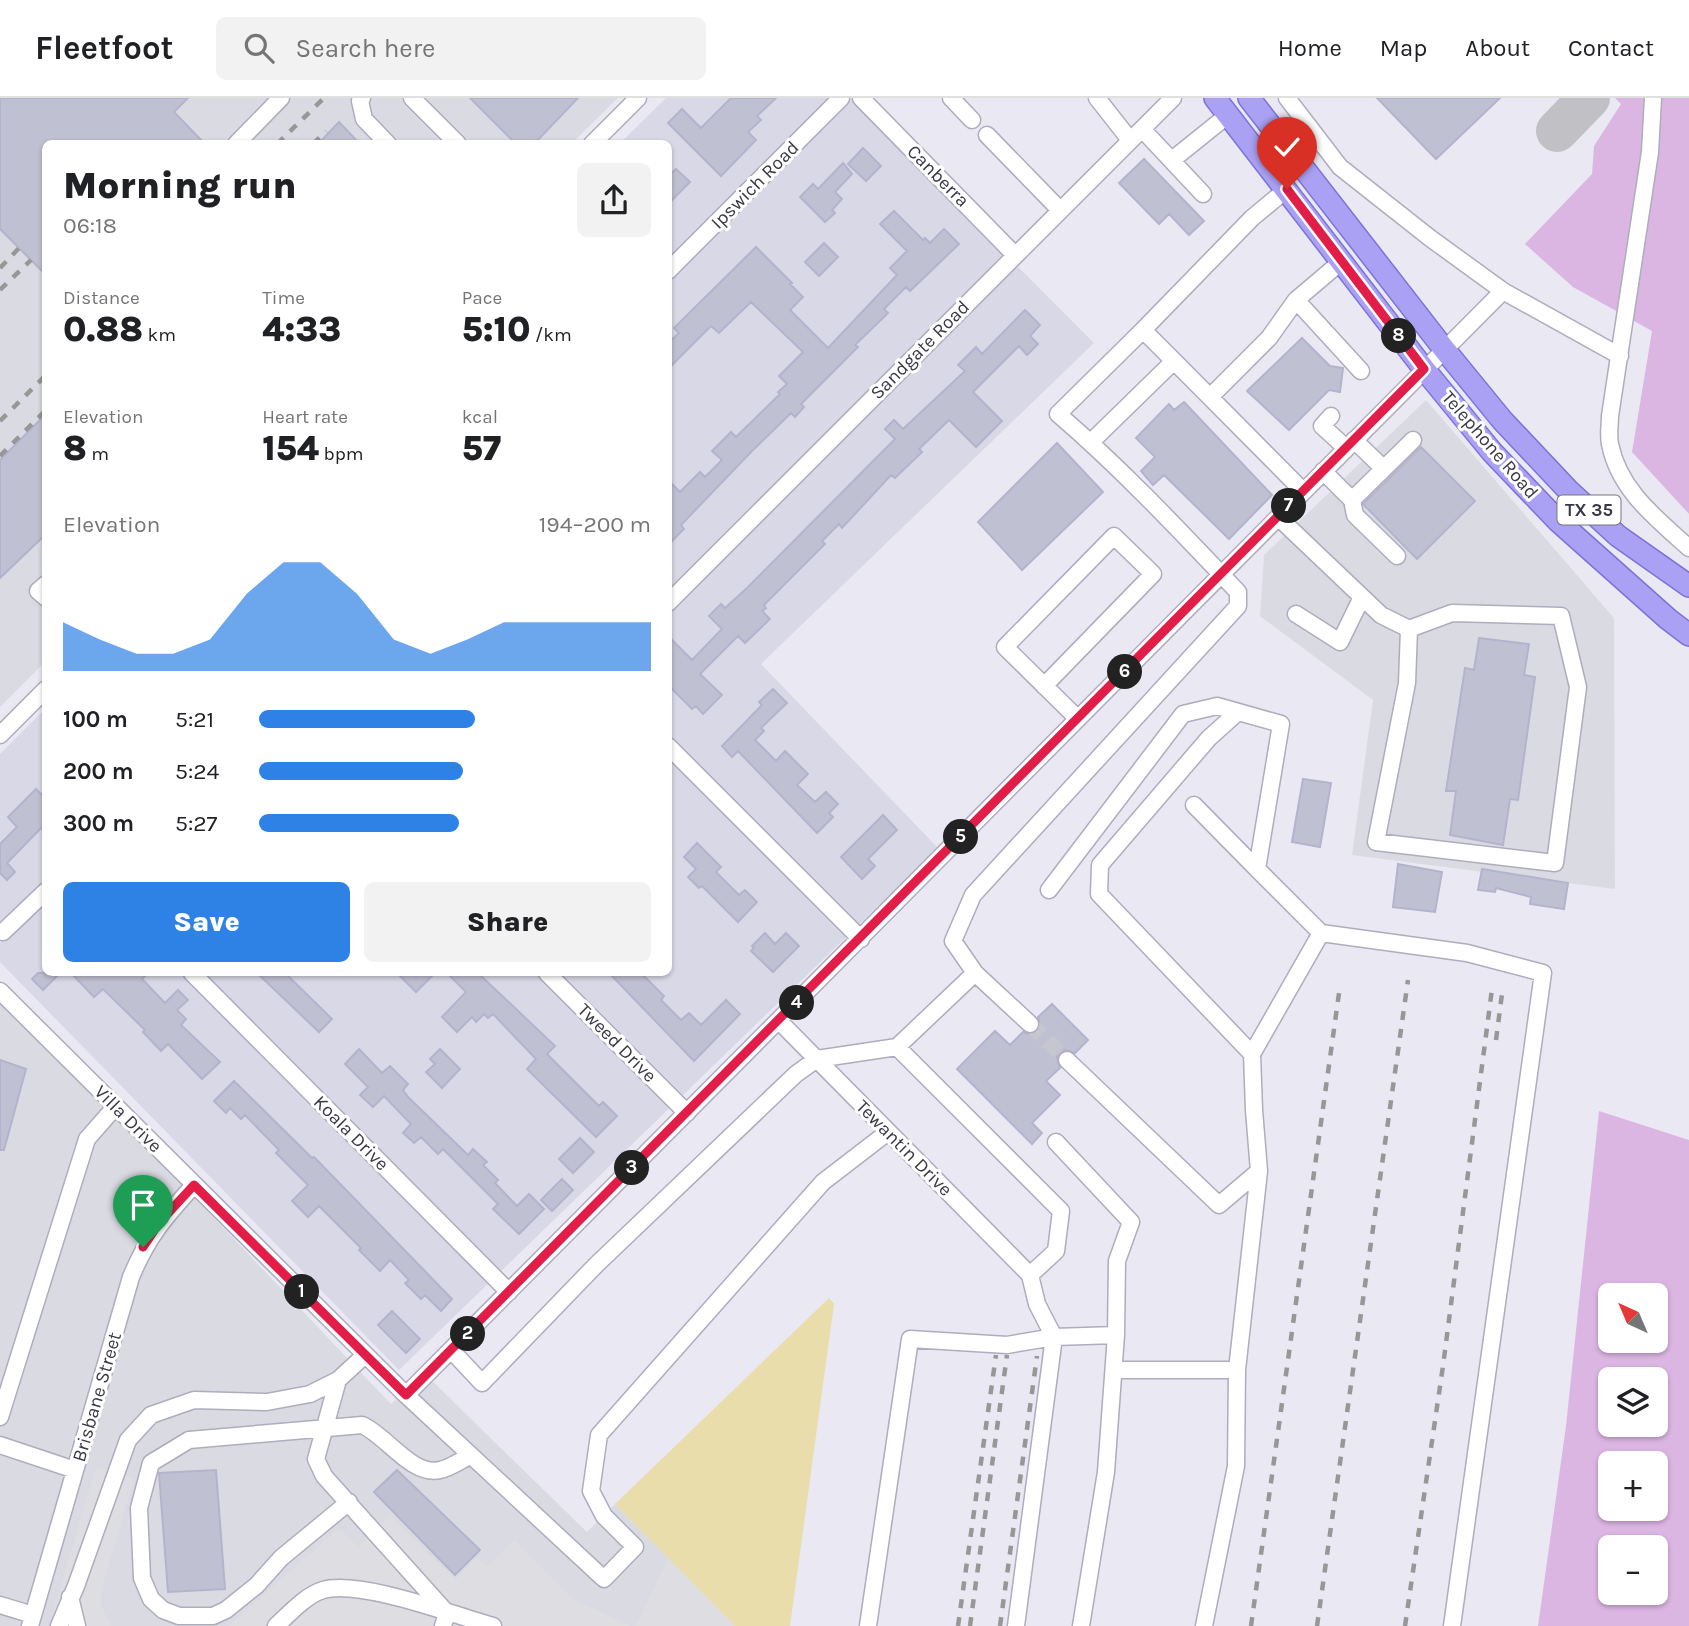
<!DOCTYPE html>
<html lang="en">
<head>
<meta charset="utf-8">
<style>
	:root { --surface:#fff; --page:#f2f2f2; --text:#202124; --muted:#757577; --line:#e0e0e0; --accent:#2e81e5 }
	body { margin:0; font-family:Karla,sans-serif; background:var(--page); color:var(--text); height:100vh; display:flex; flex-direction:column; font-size:26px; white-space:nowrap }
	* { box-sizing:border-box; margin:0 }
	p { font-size:23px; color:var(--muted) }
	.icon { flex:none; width:38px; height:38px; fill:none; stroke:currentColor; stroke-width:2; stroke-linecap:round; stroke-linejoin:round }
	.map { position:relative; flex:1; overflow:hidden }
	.sheet { position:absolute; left:42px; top:42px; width:630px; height:836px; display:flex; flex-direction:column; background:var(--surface); border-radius:10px; box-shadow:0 2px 5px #0004 }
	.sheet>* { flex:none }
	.needle { width:46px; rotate:316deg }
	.controls { position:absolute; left:1598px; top:1185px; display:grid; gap:14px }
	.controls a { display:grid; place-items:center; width:70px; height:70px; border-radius:10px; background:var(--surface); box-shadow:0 2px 5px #0004; font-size:35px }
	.pin { position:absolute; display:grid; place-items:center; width:60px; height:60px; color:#fff; margin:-72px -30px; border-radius:50% 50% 50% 0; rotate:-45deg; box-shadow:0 0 7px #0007 }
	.pin .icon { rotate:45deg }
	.km { position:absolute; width:35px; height:35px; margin:-18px; border-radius:50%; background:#222; color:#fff; font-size:19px; line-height:35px; text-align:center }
	.round { display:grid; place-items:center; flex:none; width:74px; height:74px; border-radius:10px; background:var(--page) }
	.overview { display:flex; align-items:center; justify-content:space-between; height:119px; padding:0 21px }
	h1 { font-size:38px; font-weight:800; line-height:52px }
	.figures { display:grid; grid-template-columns:repeat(3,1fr); gap:10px; height:119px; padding:7px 21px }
	.figures div { display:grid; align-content:center }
	.figures b { font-size:35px; font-weight:800 }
	.figures small { font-size:19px; font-weight:400 }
	.figures p { font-size:19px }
	.chart { height:196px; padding:14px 21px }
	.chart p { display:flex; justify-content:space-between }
	.chart svg { width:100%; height:126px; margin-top:7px; fill:var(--accent); opacity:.7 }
	.cta { display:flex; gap:14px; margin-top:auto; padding:14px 21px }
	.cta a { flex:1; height:80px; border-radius:10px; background:var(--accent); color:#fff; font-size:28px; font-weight:800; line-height:80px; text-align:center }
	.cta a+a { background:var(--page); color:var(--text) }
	ul { padding:0 21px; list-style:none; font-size:23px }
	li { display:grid; grid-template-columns:112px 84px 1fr; align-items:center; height:52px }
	li i { height:18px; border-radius:9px; background:var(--accent) }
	header { display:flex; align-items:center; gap:42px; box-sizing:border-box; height:98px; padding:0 35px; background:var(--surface); border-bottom:2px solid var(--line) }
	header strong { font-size:33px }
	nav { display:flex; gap:38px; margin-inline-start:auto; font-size:24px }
	.search { width:490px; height:63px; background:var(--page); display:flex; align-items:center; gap:18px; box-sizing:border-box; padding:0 24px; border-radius:10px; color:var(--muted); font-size:26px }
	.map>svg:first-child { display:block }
	.residential { fill:#d9d8e6 }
	.industrial { fill:#dadbe2 }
	.green { fill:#dcb6e3; fill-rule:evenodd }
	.parking { fill:#dddde2 }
	.water { fill:#e9ddac }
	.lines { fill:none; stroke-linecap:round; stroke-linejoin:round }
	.taxiway { stroke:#c0c0c5; stroke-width:42 }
	.building { fill:#c0c0d3; stroke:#b4b3cd; stroke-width:2 }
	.minor-tunnel { stroke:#c6c6d0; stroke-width:16; stroke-dasharray:16 8; stroke-linecap:butt }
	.minor-casing { stroke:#aeacbd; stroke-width:19 }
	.major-casing { stroke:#7c72d8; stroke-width:24 }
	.minor { stroke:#fff; stroke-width:16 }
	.major { stroke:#aaa1f4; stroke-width:21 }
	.rail { stroke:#979797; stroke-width:4.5; stroke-dasharray:9 9; stroke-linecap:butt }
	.route-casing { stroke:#fff; stroke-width:14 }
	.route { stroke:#e11d48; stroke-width:9 }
	.labels { text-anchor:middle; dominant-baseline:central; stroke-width:6; stroke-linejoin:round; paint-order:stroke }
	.shield { fill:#fff; stroke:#74747e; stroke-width:2 }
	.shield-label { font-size:18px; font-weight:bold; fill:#383846 }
	.street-label { font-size:19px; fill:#383846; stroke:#fff }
</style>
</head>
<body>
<header>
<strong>Fleetfoot</strong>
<div class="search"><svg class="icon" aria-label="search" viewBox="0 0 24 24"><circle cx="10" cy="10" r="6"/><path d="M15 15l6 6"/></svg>Search here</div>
<nav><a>Home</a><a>Map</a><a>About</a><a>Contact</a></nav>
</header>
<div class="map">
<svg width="1689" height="1528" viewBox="0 0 1689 1528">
	<rect width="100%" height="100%" fill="#eae9f3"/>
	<!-- residential -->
	<path class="residential" d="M666 0H850L1094 245 761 566 938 750 399 1272 0 864V656L45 611 46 875H668V46L620 45Z"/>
	<!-- industrial -->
	<path class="industrial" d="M0 0H618L572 45 46 46 45 564 0 609Z
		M1426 302 1614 520 1615 791 1352 757 1373 602 1260 518 1264 457Z
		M0 895 391 1306 424 1275 587 1434 615 1406 735 1528H0Z"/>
	<!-- green -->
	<path class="green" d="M1615 0H1689V416L1632 354 1652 233 1573 189 1525 146 1592 76 1594 48 1621 6Z
		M1599 1013 1689 1042V1528H1538L1566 1328ZM1610 1197H1656V1242H1610ZM1610 1281H1656V1326H1610ZM1610 1365H1656V1410H1610ZM1610 1449H1656V1494H1610Z"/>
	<!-- parking -->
	<path class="parking" d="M96 1369 134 1381 103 1485 101 1507 111 1528H49Z
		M389 1417 455 1482 477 1459 488 1469 515 1442 574 1502 631 1528H229L337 1432H341L358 1449Z
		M668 1460 735 1528H636Z"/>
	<!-- water -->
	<path class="water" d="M829 1200 834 1206 790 1528H735L615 1406Z"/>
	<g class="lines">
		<!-- taxiway -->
		<path class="taxiway" d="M1557 33 1589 0"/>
	</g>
	<!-- building -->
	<path class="building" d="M0 0H188L174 14 205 46H46V177L0 131Z
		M470 0H578L534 46H516Z
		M731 0H776L757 18 761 22 748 34 756 42 721 78 668 25 682 11 701 30Z
		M1377 0H1500L1436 61Z
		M339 24 360 46H318Z
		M863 50 881 68 866 83 848 66Z
		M1144 61 1204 123 1189 137 1169 116 1159 126 1119 85Z
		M843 65 852 76 835 94 842 101 832 112 835 115 825 124 800 99 813 86 818 91Z
		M676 71 690 84 668 106V78Z
		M894 113 923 142 925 140 930 145 944 131 959 146 910 193 906 189 884 211 888 215 855 247 858 249 801 306 804 309 795 319 791 315 751 354 681 427 684 431 668 447V382L680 394 700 374 705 379 722 362 712 353 731 334 736 339 780 296 778 294 787 286 779 278 803 254 751 204 719 235 711 228 668 271V245L679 235 674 230 756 149 792 185 790 186 803 199 790 212 828 250 897 177 890 170 907 153 880 126Z
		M824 145 838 159 819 178 805 164Z
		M1025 212 1040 227 1030 238 1038 246 1027 257 1019 248 973 294 1002 323 976 349 949 322 919 351 922 354 895 380 891 377 842 430 839 426 822 443 825 446 764 507 766 510 762 513 770 521 745 545 738 538 700 576 722 597 703 616 696 608 692 611 668 587V538L692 562 722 531 709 518 721 506 725 510 747 490 895 341 885 331 894 322 903 331 965 273 958 267 976 249 982 256Z
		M1302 240 1330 268 1343 270 1340 294 1329 292 1289 332 1247 293Z
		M1184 304 1272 397 1229 441 1164 377 1153 387 1141 373 1155 359 1136 340 1169 306 1174 312Z
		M46 316V436L0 480V362Z
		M1057 345 1103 394 1022 472 978 424Z
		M1421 349 1475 403 1417 461 1363 406Z
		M1479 540 1529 546 1524 577 1535 579 1518 702 1510 701 1503 747 1450 737 1456 693H1446L1465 570 1474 572Z
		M773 591 787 605 761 630 764 633 755 642 776 663 785 653 808 676 797 687 815 704 826 694 838 706 829 715 833 719 817 735 738 653 732 659 722 648 762 607 759 604Z
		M1303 681 1331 685 1320 749 1292 744Z
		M36 691 46 701V725L7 765 15 774 7 782 0 775V746L17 729 8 719Z
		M883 717 897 732 868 761 875 768 862 781 841 759Z
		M697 745 721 769 716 774 739 797 745 792 757 804 738 824 702 788 699 790 688 779 696 771 684 759Z
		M1398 766 1442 774 1435 814 1393 809Z
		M1482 771 1568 785 1564 811 1530 806 1531 799 1496 790 1495 794 1478 792Z
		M765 835 775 846 786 835 799 848 773 874 751 853 754 850 752 848Z
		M38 875H60L43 892 32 881Z
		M71 875H148L142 881 165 905 178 892 188 902 177 912 186 921 181 927 220 964 202 981 168 946 161 953 143 934 145 932 103 891 94 899Z
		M257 875H285L332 921 319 934Z
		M397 875H435L416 894Z
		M447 875H478L555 948 547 956 599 1008 603 1004 617 1018 596 1039 527 971 536 961 493 916 488 920 484 916 476 924 472 919 457 934 442 919 466 894Z
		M609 875H641L664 898 661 902 681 922 689 915 701 927 726 902 740 916 694 963Z
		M1052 906 1088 942 1075 955 1065 952 1057 959 1060 970 1046 983 1060 997 1032 1025 1042 1035 1032 1046 957 971 995 933 1010 947 1023 934 1028 936 1037 934 1040 928 1038 919Z
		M359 951 382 975 390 968 408 986 403 992 408 999 468 1057 473 1051 487 1064 483 1067 498 1082 495 1085 517 1108 529 1096 544 1111 519 1136 493 1111 498 1106 443 1051 438 1056 421 1039 414 1045 403 1035 411 1026 384 998 373 1009 360 997 368 989 345 966Z
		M440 951 460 971 442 990 426 974 435 966 430 961Z
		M0 962 26 971 4 1052H0Z
		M234 983 312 1060 314 1059 452 1201 441 1213 425 1197 421 1201 405 1185 409 1182 390 1162 380 1173 359 1152 361 1150 319 1108 308 1119 292 1103 308 1087 276 1055 279 1052 245 1017 241 1021 230 1010 226 1015 214 1003Z
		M580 1040 594 1054 573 1075 559 1061Z
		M562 1081 573 1092 552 1113 541 1102Z
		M392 1213 420 1241 406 1255 378 1227Z
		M216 1372 225 1491 168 1494 159 1375Z
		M397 1372 480 1452 455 1477 374 1394Z"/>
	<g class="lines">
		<!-- minor-tunnel -->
		<path class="minor-tunnel" d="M1030 926 1067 962"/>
		<defs>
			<path id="minor" d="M362 0 360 3 364 21 388 46
				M412 0 458 46
				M861 0 1015 157
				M951 0 972 22
				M1097 0 1130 42
				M1287 0 1340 69 1430 140 1503 193 1620 258
				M1653 0 1650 54 1610 318C1610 327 1608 337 1610 346 1619 392 1656 420 1689 450
				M1142 31 1203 96
				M987 37 1060 112
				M236 46 281 0
				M592 46 638 0
				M1172 62 1228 17
				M1342 163 1296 202 1361 273
				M668 173 841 0
				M1174 263 1143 232 1252 120 1287 91
				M1210 299 1269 240 1296 202
				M1331 318 1322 328 1346 350
				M1354 342 1383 370
				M1091 344 1174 263 1303 393
				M1323 373 1352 402 1413 342
				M1352 402 1355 417 1397 458
				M1278 419 1381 517 1409 531 1407 585 1376 744 1555 765 1578 589 1561 518 1452 515 1409 531
				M46 486 38 493 46 500
				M668 505 1173 0
				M1296 516 1340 544 1362 499
				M1044 588 1153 476 1114 438 1005 549 1078 621
				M0 637 46 591
				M668 648 861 841
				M1194 707 1257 771
				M1049 792 1183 616 1217 608 1281 626 1257 771 1321 835 1467 855 1543 875 1452 1528
				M3 834 46 793
				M192 875 509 1194
				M547 875 687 1015
				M975 875 1030 926
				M0 893 406 1297 604 1481 635 1449 604 1418 591 1393 599 1337 823 1084 888 1034
				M779 923 1030 1177
				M897 949 975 875 953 843 973 797 1238 508V494C1180 433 1122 371 1058 316L1143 232
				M1252 956 1321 835
				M1067 962 1219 1107 1259 1073 1254 1012 1252 956 1099 796 1100 767 1209 640 1238 614
				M451 1252 482 1285 596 1167 796 976 817 961 897 949 1061 1113 1056 1153 1030 1177
				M1114 1272H1237
				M338 1282 316 1361 324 1378 447 1515 443 1528
				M406 1297 1503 193
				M0 1319 87 1041 116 1008
				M0 1347 75 1372
				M349 1404 281 1460 257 1487 226 1512 213 1518H179L163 1512 151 1501 142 1480 139 1410 151 1365 189 1342 362 1327C386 1337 412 1379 440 1372 450 1370 461 1362 470 1358
				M70 1499 77 1528
				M0 1507 33 1517
				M30 1528 131 1179C148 1138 165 1119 194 1087
				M59 1528 76 1488 128 1342 151 1317 194 1302 267 1304 310 1296 338 1282 365 1257
				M276 1528C289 1516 306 1497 323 1492 359 1481 454 1517 493 1528
				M868 1528 910 1241 1007 1247 1054 1239 1037 1206 1030 1177
				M1016 1528 1054 1239 1116 1237 1117 1163 1131 1124 1056 1044
				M1081 1528 1106 1374 1116 1237
				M1204 1528 1236 1368 1237 1272 1259 1073"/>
			<path id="major" d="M1215 0 1424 271 1492 354 1558 423 1668 521 1689 537
				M1249 0 1444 251 1502 322 1568 392 1618 438 1689 488"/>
		</defs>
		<!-- minor casing -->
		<use href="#minor" class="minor-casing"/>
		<!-- major casing -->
		<use href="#major" class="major-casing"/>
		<!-- minor -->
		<use href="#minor" class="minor"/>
		<!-- major -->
		<use href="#major" class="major"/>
		<!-- rail -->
		<path class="rail" d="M277 46 324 0
			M313 46 326 33
			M0 170 19 150
			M0 192 31 162
			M0 323 46 277
			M0 358 46 312
			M1496 942 1502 896
			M958 1528 996 1257
			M970 1528 1007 1257
			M1000 1528 1037 1258
			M1251 1528 1340 888
			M1317 1528 1408 882
			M1405 1528 1443 1268 1492 891"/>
	</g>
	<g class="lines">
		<defs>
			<path id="route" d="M143 1149 159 1125 194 1087 406 1297 1424 271 1287 91"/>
		</defs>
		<!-- route casing -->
		<use href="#route" class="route-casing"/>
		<!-- route -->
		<use href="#route" class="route"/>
	</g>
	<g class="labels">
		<!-- shield labels -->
		<rect class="shield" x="1557.5" y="397.5" width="63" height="29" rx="5"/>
		<g class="shield-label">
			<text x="1589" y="412">TX 35</text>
		</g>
		<!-- street labels -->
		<g class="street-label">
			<text transform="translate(938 78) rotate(45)">Canberra</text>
			<text transform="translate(755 87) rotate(-45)">Ipswich Road</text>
			<text transform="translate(920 252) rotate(-45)">Sandgate Road</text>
			<text transform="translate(1490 347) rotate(49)">Telephone Road</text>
			<text transform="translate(617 945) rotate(45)">Tweed Drive</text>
			<text transform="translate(128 1021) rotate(45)">Villa Drive</text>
			<text transform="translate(351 1035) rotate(45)">Koala Drive</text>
			<text transform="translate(904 1050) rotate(45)">Tewantin Drive</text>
			<text transform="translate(97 1299) rotate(-74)">Brisbane Street</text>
		</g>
	</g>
</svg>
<div class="controls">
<a><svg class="needle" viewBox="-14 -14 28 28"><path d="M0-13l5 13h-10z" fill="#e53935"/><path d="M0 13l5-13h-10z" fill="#757577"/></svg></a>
<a><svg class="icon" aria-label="layers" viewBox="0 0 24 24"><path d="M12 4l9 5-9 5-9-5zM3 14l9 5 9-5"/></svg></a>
<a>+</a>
<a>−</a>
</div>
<div class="pin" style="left:143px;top:1149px;background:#1e9e55"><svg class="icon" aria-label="arrive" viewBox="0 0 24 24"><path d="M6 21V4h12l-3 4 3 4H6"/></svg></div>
<div class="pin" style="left:1287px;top:91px;background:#d93025"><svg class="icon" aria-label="check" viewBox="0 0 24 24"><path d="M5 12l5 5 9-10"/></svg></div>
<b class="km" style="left:302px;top:1194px">1</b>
<b class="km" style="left:468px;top:1236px">2</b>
<b class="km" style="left:632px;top:1070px">3</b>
<b class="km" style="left:797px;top:905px">4</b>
<b class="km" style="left:961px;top:739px">5</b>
<b class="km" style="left:1125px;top:574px">6</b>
<b class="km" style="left:1289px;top:408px">7</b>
<b class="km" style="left:1399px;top:238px">8</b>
<section class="sheet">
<div class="overview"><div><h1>Morning run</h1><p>06:18</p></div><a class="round"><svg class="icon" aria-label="share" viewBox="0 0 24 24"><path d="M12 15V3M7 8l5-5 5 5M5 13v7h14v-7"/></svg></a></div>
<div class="figures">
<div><p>Distance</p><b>0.88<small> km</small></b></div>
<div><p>Time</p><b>4:33</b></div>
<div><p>Pace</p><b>5:10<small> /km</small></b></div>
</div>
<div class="figures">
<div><p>Elevation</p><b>8<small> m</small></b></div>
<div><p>Heart rate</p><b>154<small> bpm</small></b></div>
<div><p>kcal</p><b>57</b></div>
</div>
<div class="chart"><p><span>Elevation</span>194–200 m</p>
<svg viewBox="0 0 160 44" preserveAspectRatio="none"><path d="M0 44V27L10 33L20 38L30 38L40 33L50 17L60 6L70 6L80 17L90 33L100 38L110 33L120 27L130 27L140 27L150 27L160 27V44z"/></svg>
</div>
<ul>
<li><b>100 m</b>5:21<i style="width:55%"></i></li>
<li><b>200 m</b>5:24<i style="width:52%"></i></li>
<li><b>300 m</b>5:27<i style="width:51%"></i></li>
</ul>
<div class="cta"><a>Save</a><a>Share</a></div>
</section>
</div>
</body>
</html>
